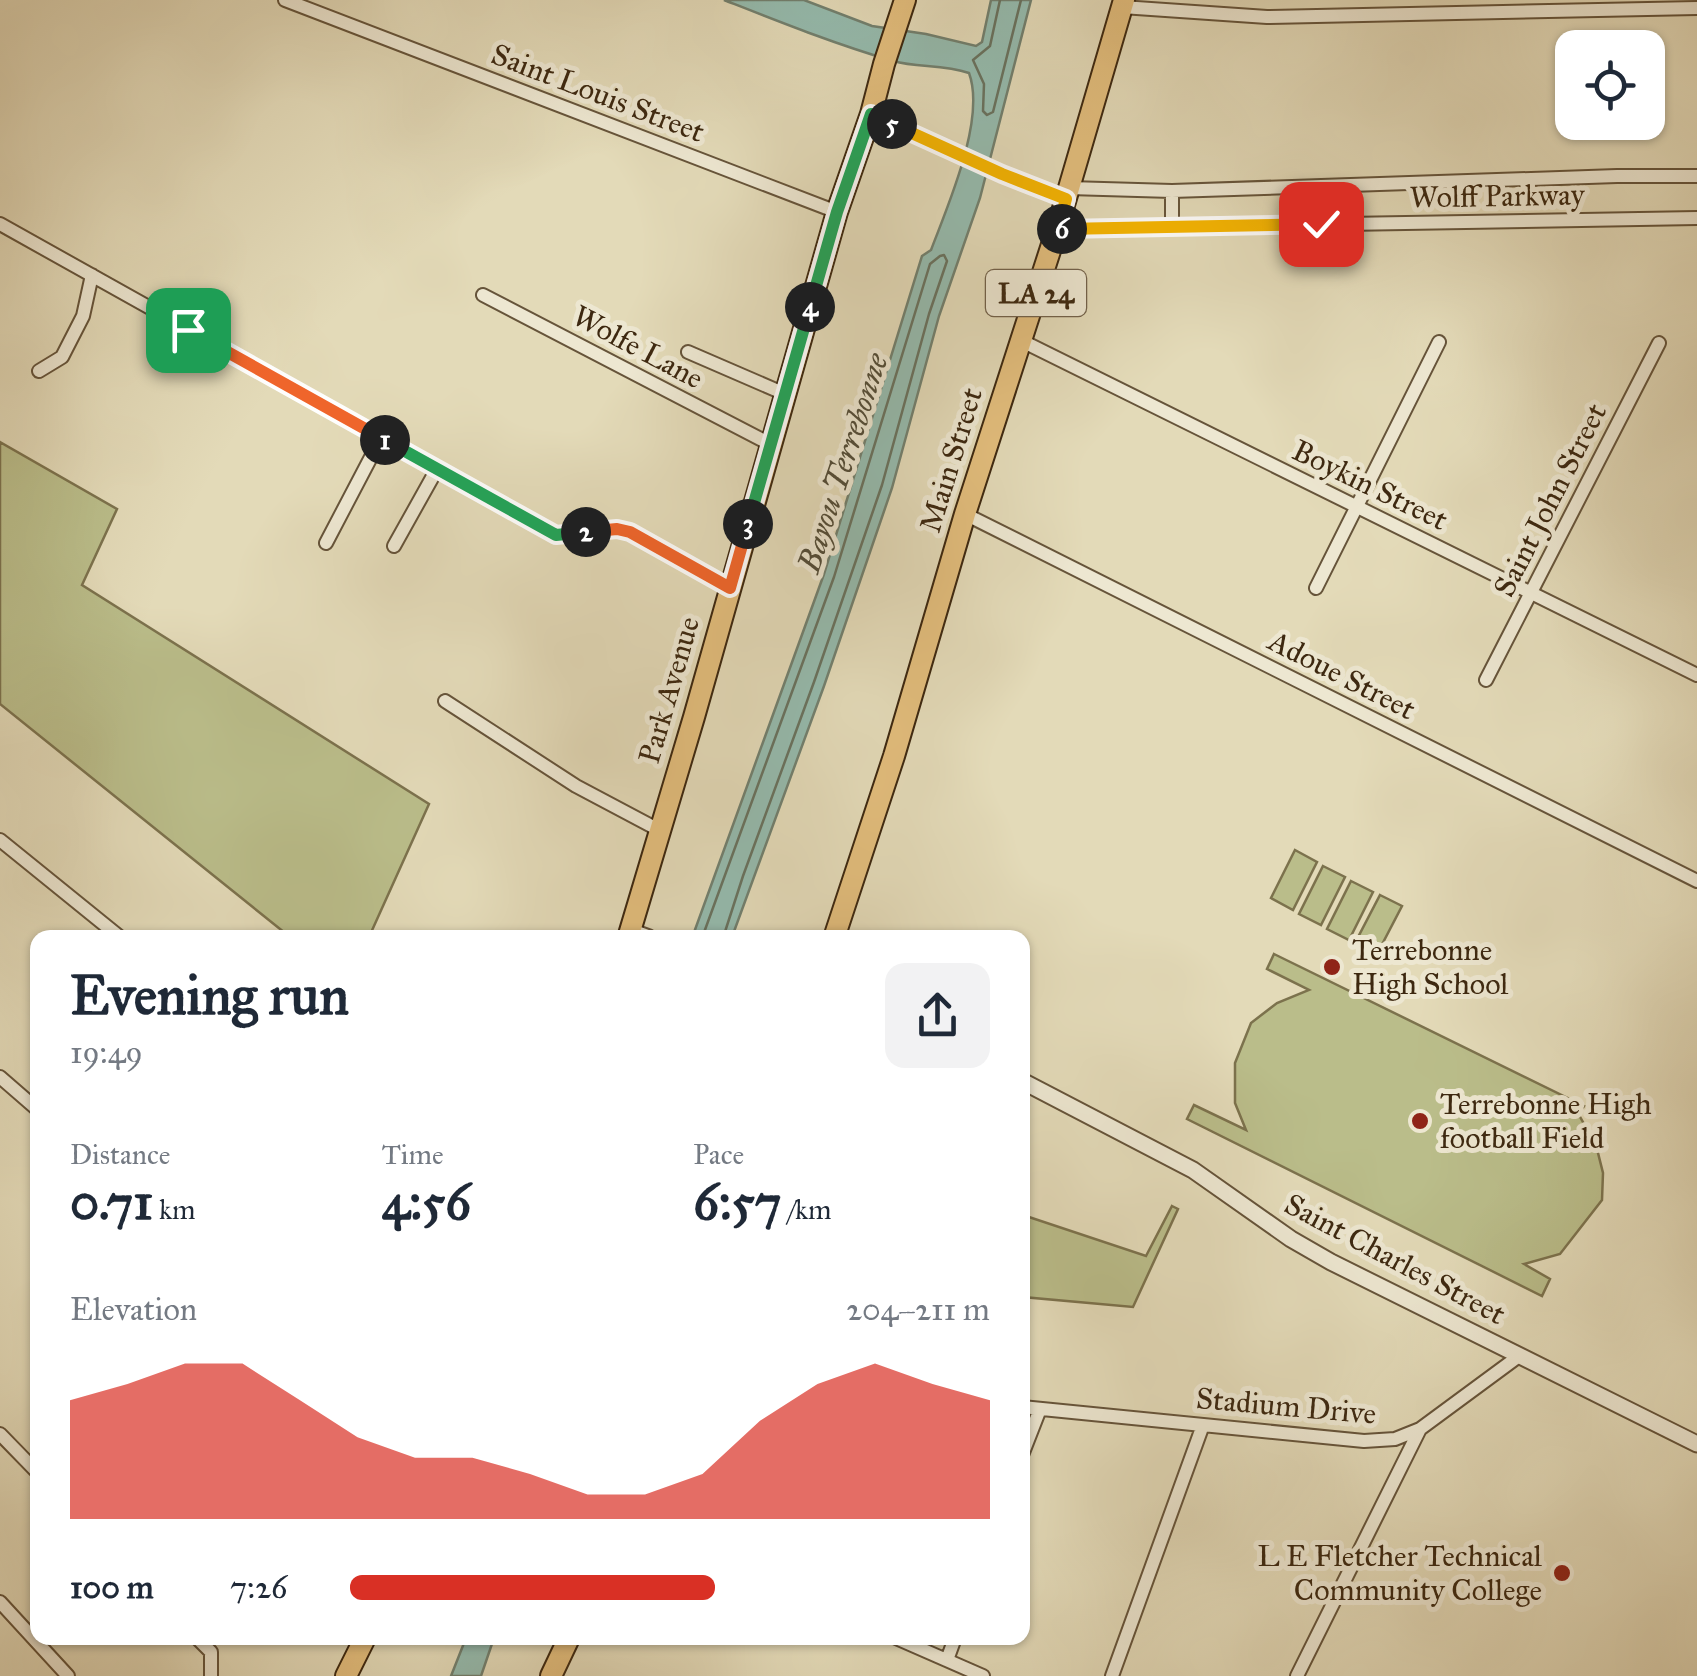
<!DOCTYPE html>
<html lang="en">
<head>
<meta charset="utf-8">
<style>
	:root { --surface:#fff; --page:#f2f2f3; --text:#1f2937; --muted:#747a83; --accent:#d93025 }
	body { margin:0; font-family:"IM FELL Great Primer",serif; background:var(--page); color:var(--text); height:100vh; display:flex; flex-direction:column; font-size:38px; white-space:nowrap }
	* { box-sizing:border-box; margin:0 }
	p { font-size:32px; color:var(--muted) }
	.icon { flex:none; width:55px; height:55px; fill:none; stroke:currentColor; stroke-width:2; stroke-linecap:round; stroke-linejoin:round }
	.map { position:relative; flex:1; overflow:hidden }
	.drawer { position:absolute; left:30px; top:930px; width:1000px; height:715px; display:flex; flex-direction:column; background:var(--surface); border-radius:20px; box-shadow:0 2px 8px #0004 }
	.drawer>* { flex:none }
	.fabs { position:absolute; left:1555px; top:30px; display:grid; gap:20px }
	.fabs a { display:grid; place-items:center; width:110px; height:110px; border-radius:20px; background:var(--surface); box-shadow:0 2px 8px #0004; font-size:50px }
	.pin { position:absolute; display:grid; place-items:center; width:85px; height:85px; color:#fff; margin:-42px; border-radius:20px; box-shadow:0 5px 15px #0006 }
	.km { position:absolute; width:50px; height:50px; margin:-25px; border-radius:50%; background:#222; color:#fff; font-size:28px; line-height:50px; text-align:center }
	.round { display:grid; place-items:center; flex:none; width:105px; height:105px; border-radius:20px; background:var(--page) }
	.overview { display:flex; align-items:center; justify-content:space-between; height:170px; padding:0 40px }
	h1 { font-size:55px; font-weight:800; line-height:75px }
	.stats { display:grid; grid-template-columns:repeat(3,1fr); gap:15px; height:170px; padding:10px 40px }
	.stats div { display:grid; align-content:center }
	.stats b { font-size:50px; font-weight:800 }
	.stats small { font-size:28px; font-weight:400 }
	.stats p { font-size:28px }
	.chart { height:280px; padding:20px 40px }
	.chart p { display:flex; justify-content:space-between }
	.chart svg { width:100%; height:180px; margin-top:10px; fill:var(--accent); opacity:.7 }
	ul { padding:0 40px; list-style:none; font-size:32px }
	li { display:grid; grid-template-columns:160px 120px 1fr; align-items:center; height:75px }
	li i { height:25px; border-radius:12px; background:var(--accent) }
	.map>svg:first-child { display:block }
	.green { fill:#babd8a; stroke:#7c724d; stroke-width:2.5 }
	.water { fill:#95bbae; stroke:#72806f; stroke-width:2.5 }
	.lines { fill:none; stroke-linecap:round; stroke-linejoin:round }
	.shore { stroke:#69725f; stroke-width:2.5 }
	.minor-casing { stroke:#66543a; stroke-width:16 }
	.tertiary-casing { stroke:#66543a; stroke-width:19 }
	.primary-casing { stroke:#3d2810; stroke-width:24 }
	.minor { stroke:#ede7d1; stroke-width:12 }
	.tertiary { stroke:#ede7d1; stroke-width:15 }
	.primary { stroke:#e2bd7c; stroke-width:20 }
	.split-1-casing { stroke:#fff; stroke-width:20 }
	.split-2-casing { stroke:#fff; stroke-width:20 }
	.split-3-casing { stroke:#fff; stroke-width:20 }
	.split-4-casing { stroke:#fff; stroke-width:20 }
	.split-5-casing { stroke:#fff; stroke-width:20 }
	.split-6-casing { stroke:#fff; stroke-width:20 }
	.split-7-casing { stroke:#fff; stroke-width:20 }
	.split-1 { stroke:#f0652b; stroke-width:12 }
	.split-2 { stroke:#22a559; stroke-width:12 }
	.split-3 { stroke:#f0652b; stroke-width:12 }
	.split-4 { stroke:#22a559; stroke-width:12 }
	.split-5 { stroke:#22a559; stroke-width:12 }
	.split-6 { stroke:#f5b400; stroke-width:12 }
	.split-7 { stroke:#f5b400; stroke-width:12 }
	.poi-dot { fill:#8f2418; stroke:#ede7d1; stroke-width:4 }
	.labels { text-anchor:middle; dominant-baseline:central; stroke-width:10; stroke-linejoin:round; paint-order:stroke }
	.shield { fill:#ede7d1; stroke:#72614a; stroke-width:2.5 }
	.shield-label { font-size:28px; font-weight:bold; fill:#3d2810 }
	.street-label { font-size:30px; fill:#3d2810; stroke:#ede7d1 }
	.poi-label { font-size:30px; fill:#3d2810; stroke:#ede7d1; text-anchor:start }
	.water-label { font-size:32px; font-style:italic; fill:#534d38; stroke:#ede7d1 }
</style>
</head>
<body>
<div class="map">
<svg width="1697" height="1676" viewBox="0 0 1697 1676">
	<rect width="100%" height="100%" fill="#e3dab8"/>
	<filter id="stains"><feTurbulence type="fractalNoise" baseFrequency=".002" numOctaves="4"/><feColorMatrix values="0 0 0 0 .2 0 0 0 0 .09 0 0 0 0 .02 0 0 0 .5 -.17"/></filter>
	<radialGradient id="worn" r=".72"><stop offset=".6" stop-color="#630" stop-opacity="0"/><stop offset="1" stop-color="#630" stop-opacity=".3"/></radialGradient>
	<!-- green -->
	<path class="green" d="M0 442 117 509 82 585 429 804 369 937H290L0 704Z
		M1295 850 1317 862 1293 910 1271 898Z
		M1323 866 1345 877 1321 925 1299 914Z
		M1351 881 1373 892 1349 940 1327 929Z
		M1380 895 1402 906 1377 954 1355 943Z
		M1274 954 1584 1106 1579 1115 1596 1145 1603 1173 1602 1200 1560 1254 1524 1264 1550 1279 1542 1296 1187 1119 1194 1105 1246 1130 1235 1103V1063L1251 1023 1277 1003 1309 990 1267 969Z
		M1172 1206 1178 1209 1133 1307 1023 1297V1215L1146 1256Z"/>
	<!-- water -->
	<path class="water" d="M724 0H804L872 26 926 34 976 46 982 42 991 0H1031L980 198 939 316 892 488 824 686 732 937 692 938 824 574 922 256 931 250C948 205 986 119 969 73 942 64 918 68 893 61 835 44 780 22 724 0Z
		M466 1638H494L481 1676H451Z"/>
	<g class="lines">
		<!-- shore -->
		<path class="shore" d="M1000 0 990 46 973 60 984 84 983 111 987 115 993 112 1021 0
			M702 938 834 577 930 264 940 256 944 255 947 261 929 314 882 485 814 682 743 876 723 938"/>
		<defs>
			<path id="minor" d="M285 0 837 212
				M1122 7 1267 17 1697 8
				M871 114 1003 174 1066 199
				M1069 188 1172 191 1617 176H1697
				M1172 191V227
				M0 224 556 535 617 529 629 532 730 588
				M1057 229 1697 218
				M483 295 770 444
				M1020 340 1697 675
				M688 352 785 394
				M39 371 62 357 83 316 92 275
				M965 514 1697 881
				M326 543 381 438
				M394 546 437 469
				M1316 588 1439 342
				M1486 680 1659 343
				M445 701 576 786 659 830
				M0 840 121 938
				M0 1077 38 1110
				M1022 1407 1364 1441 1395 1439 1420 1429 1519 1356
				M0 1434 38 1473
				M1022 1455 1040 1409
				M0 1602 68 1676
				M197 1638 211 1652V1676
				M896 1638 983 1676
				M947 1660 955 1638
				M1112 1676 1203 1425
				M1297 1676 1420 1429"/>
			<path id="tertiary" d="M630 931 649 938
				M1022 1081 1193 1170 1291 1239 1331 1262 1697 1444"/>
			<path id="primary" d="M628 938 694 717 837 212 871 114 884 64 905 0
				M834 938 894 756 965 514 1057 229 1124 0
				M346 1676 365 1638
				M551 1676 569 1638"/>
		</defs>
		<!-- minor casing -->
		<use href="#minor" class="minor-casing"/>
		<!-- tertiary casing -->
		<use href="#tertiary" class="tertiary-casing"/>
		<!-- primary casing -->
		<use href="#primary" class="primary-casing"/>
		<!-- minor -->
		<use href="#minor" class="minor"/>
		<!-- tertiary -->
		<use href="#tertiary" class="tertiary"/>
		<!-- primary -->
		<use href="#primary" class="primary"/>
	</g>
	<g class="lines">
		<defs>
			<path id="split-1" d="M188 330 385 440"/>
			<path id="split-2" d="M385 440 556 535 586 532"/>
			<path id="split-3" d="M586 532 617 529 630 532 730 588 748 524"/>
			<path id="split-4" d="M748 524 810 307"/>
			<path id="split-5" d="M810 307 837 212 871 114 892 124"/>
			<path id="split-6" d="M892 124 1002 174 1066 199 1058 229H1062"/>
			<path id="split-7" d="M1062 229 1321 224"/>
		</defs>
		<!-- split-1 casing -->
		<use href="#split-1" class="split-1-casing"/>
		<!-- split-2 casing -->
		<use href="#split-2" class="split-2-casing"/>
		<!-- split-3 casing -->
		<use href="#split-3" class="split-3-casing"/>
		<!-- split-4 casing -->
		<use href="#split-4" class="split-4-casing"/>
		<!-- split-5 casing -->
		<use href="#split-5" class="split-5-casing"/>
		<!-- split-6 casing -->
		<use href="#split-6" class="split-6-casing"/>
		<!-- split-7 casing -->
		<use href="#split-7" class="split-7-casing"/>
		<!-- split-1 -->
		<use href="#split-1" class="split-1"/>
		<!-- split-2 -->
		<use href="#split-2" class="split-2"/>
		<!-- split-3 -->
		<use href="#split-3" class="split-3"/>
		<!-- split-4 -->
		<use href="#split-4" class="split-4"/>
		<!-- split-5 -->
		<use href="#split-5" class="split-5"/>
		<!-- split-6 -->
		<use href="#split-6" class="split-6"/>
		<!-- split-7 -->
		<use href="#split-7" class="split-7"/>
	</g>
	<!-- markers -->
	<g class="poi-dot">
		<circle cx="1332" cy="967" r="10"/>
		<circle cx="1420" cy="1121" r="10"/>
		<circle cx="1562" cy="1573" r="10"/>
	</g>
	<g class="labels">
		<!-- shield labels -->
		<rect class="shield" x="986" y="270" width="100" height="46" rx="8"/>
		<g class="shield-label">
			<text x="1036" y="293">LA 24</text>
		</g>
		<!-- street labels -->
		<g class="street-label">
			<text transform="translate(598 93) rotate(21)">Saint Louis Street</text>
			<text transform="translate(1497 196) rotate(-1)">Wolff Parkway</text>
			<text transform="translate(638 347) rotate(28)">Wolfe Lane</text>
			<text transform="translate(951 460) rotate(-73)">Main Street</text>
			<text transform="translate(1370 485) rotate(26)">Boykin Street</text>
			<text transform="translate(1550 500) rotate(-63)">Saint John Street</text>
			<text transform="translate(1342 675) rotate(27)">Adoue Street</text>
			<text transform="translate(669 690) rotate(-74)">Park Avenue</text>
			<text transform="translate(1395 1259) rotate(28)">Saint Charles Street</text>
			<text transform="translate(1286 1406) rotate(5)">Stadium Drive</text>
		</g>
		<!-- poi labels -->
		<g class="poi-label">
			<text x="1352" y="950">Terrebonne<tspan x="1352" dy="34">High School</tspan></text>
			<text x="1440" y="1104">Terrebonne High<tspan x="1440" dy="34">football Field</tspan></text>
			<text x="1542" y="1556" text-anchor="end">L E Fletcher Technical<tspan x="1542" dy="34">Community College</tspan></text>
		</g>
		<!-- water labels -->
		<g class="water-label">
			<text transform="translate(843 463) rotate(-72)">Bayou Terrebonne</text>
		</g>
	</g>
	<rect width="100%" height="100%" filter="url(#stains)"/>
	<rect width="100%" height="100%" fill="url(#worn)"/>
</svg>
<div class="fabs">
<a><svg class="icon" aria-label="locate" viewBox="0 0 24 24"><circle cx="12" cy="12" r="6"/><path d="M12 2v4M12 18v4M2 12h4M18 12h4"/></svg></a>
</div>
<div class="pin" style="left:188px;top:330px;background:#1e9e55"><svg class="icon" aria-label="arrive" viewBox="0 0 24 24"><path d="M6 21V4h12l-3 4 3 4H6"/></svg></div>
<div class="pin" style="left:1321px;top:224px;background:#d93025"><svg class="icon" aria-label="check" viewBox="0 0 24 24"><path d="M5 12l5 5 9-10"/></svg></div>
<b class="km" style="left:385px;top:440px">1</b>
<b class="km" style="left:586px;top:532px">2</b>
<b class="km" style="left:748px;top:524px">3</b>
<b class="km" style="left:810px;top:307px">4</b>
<b class="km" style="left:892px;top:124px">5</b>
<b class="km" style="left:1062px;top:229px">6</b>
<section class="drawer">
<div class="overview"><div><h1>Evening run</h1><p>19:49</p></div><a class="round"><svg class="icon" aria-label="share" viewBox="0 0 24 24"><path d="M12 15V3M7 8l5-5 5 5M5 13v7h14v-7"/></svg></a></div>
<div class="stats">
<div><p>Distance</p><b>0.71<small> km</small></b></div>
<div><p>Time</p><b>4:56</b></div>
<div><p>Pace</p><b>6:57<small> /km</small></b></div>
</div>
<div class="chart"><p><span>Elevation</span>204–211 m</p>
<svg viewBox="0 0 160 44" preserveAspectRatio="none"><path d="M0 44V15L10 11L20 6L30 6L40 15L50 24L60 29L70 29L80 33L90 38L100 38L110 33L120 20L130 11L140 6L150 11L160 15V44z"/></svg>
</div>
<ul>
<li><b>100 m</b>7:26<i style="width:57%"></i></li>
</ul>
</section>
</div>
</body>
</html>
